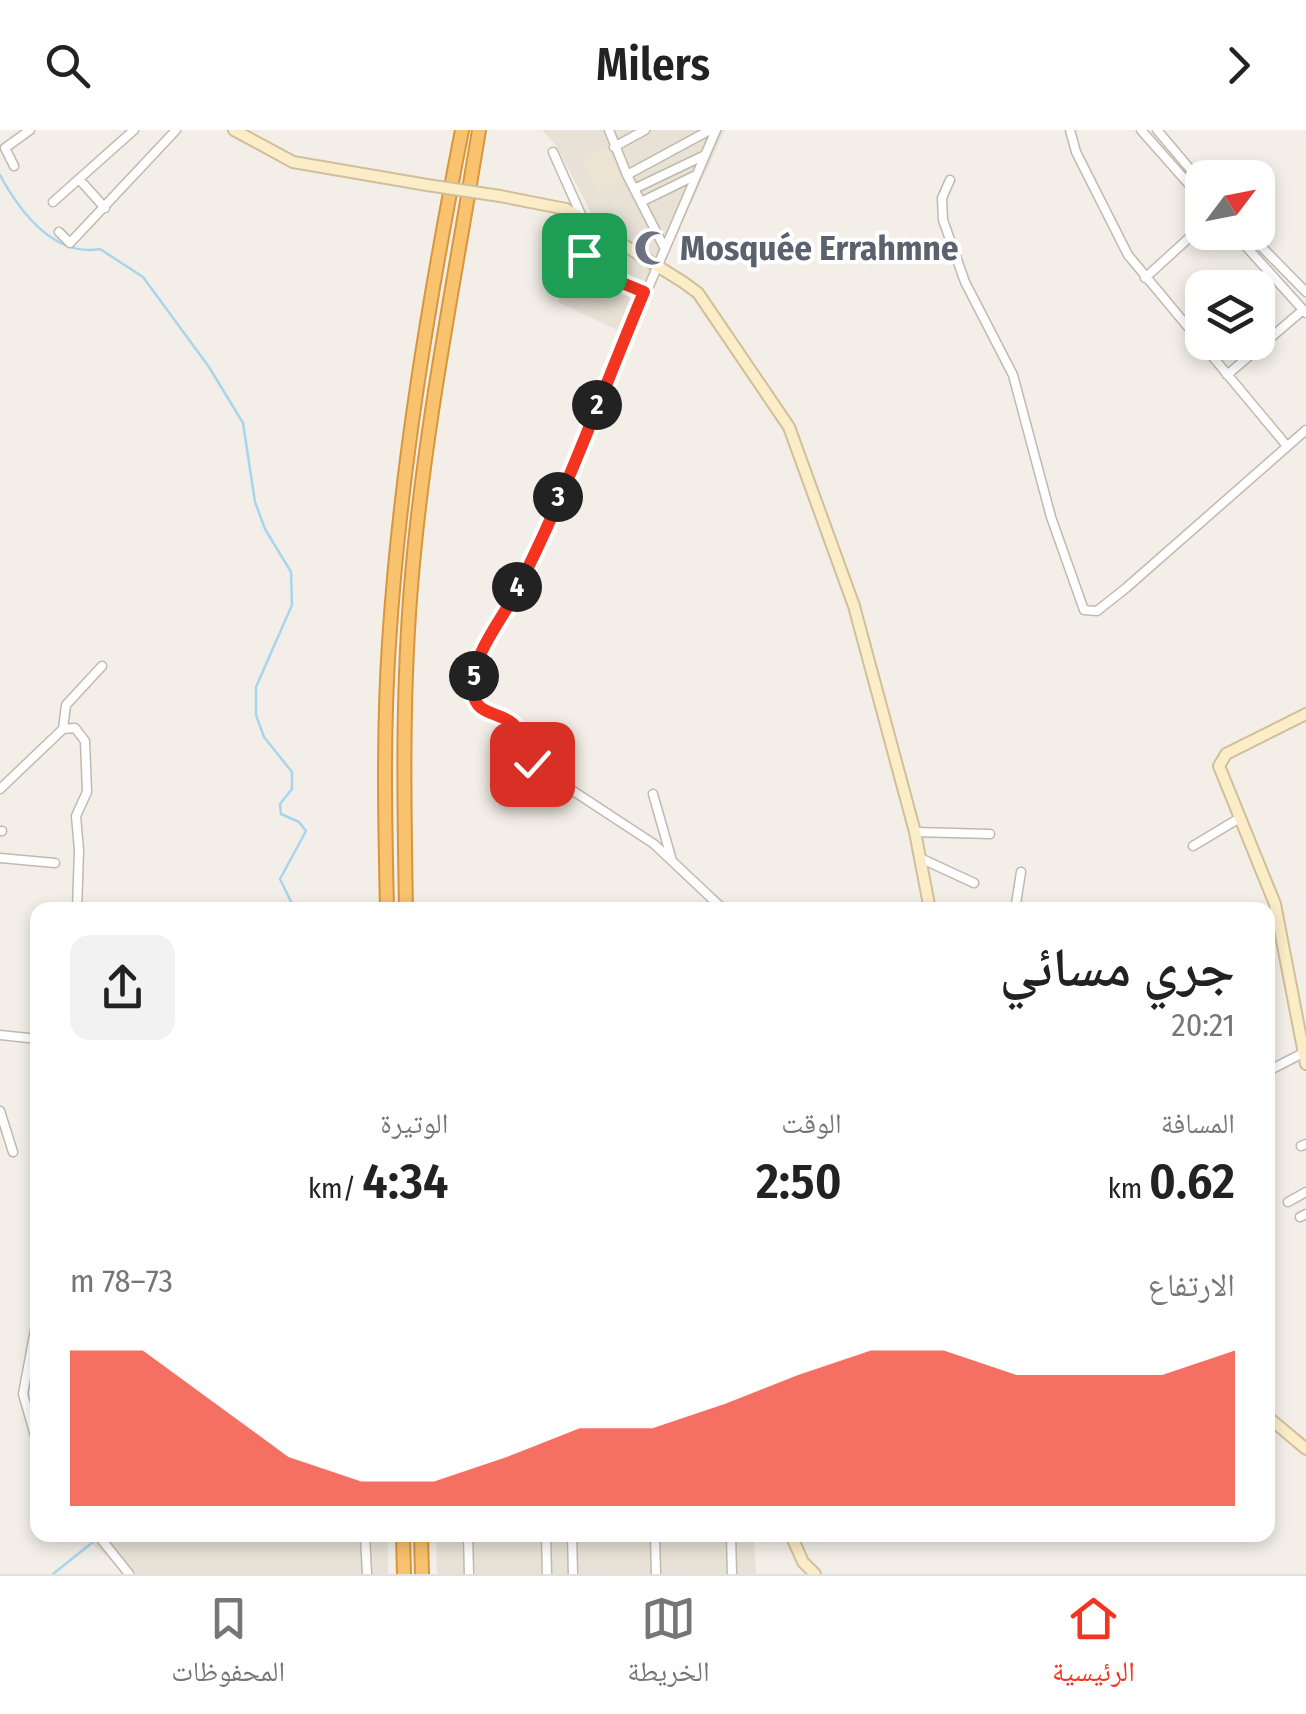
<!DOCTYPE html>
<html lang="ar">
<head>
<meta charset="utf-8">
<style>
	:root { --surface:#fff; --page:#f2f2f2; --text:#222; --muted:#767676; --line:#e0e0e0; --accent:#f23421 }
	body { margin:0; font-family:"Fira Sans Condensed","Noto Naskh Arabic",sans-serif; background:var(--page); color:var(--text); direction:rtl; height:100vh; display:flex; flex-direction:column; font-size:38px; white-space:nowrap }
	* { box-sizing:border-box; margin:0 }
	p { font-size:32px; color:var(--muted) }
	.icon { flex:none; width:55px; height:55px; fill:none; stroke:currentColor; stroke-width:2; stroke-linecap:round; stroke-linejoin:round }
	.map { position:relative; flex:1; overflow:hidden; direction:ltr }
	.sheet { position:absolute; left:30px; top:772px; width:1245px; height:640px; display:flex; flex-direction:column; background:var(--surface); border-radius:20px; box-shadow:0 5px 15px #0003; direction:rtl }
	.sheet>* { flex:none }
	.needle { width:65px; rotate:58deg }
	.tools { position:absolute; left:1185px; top:30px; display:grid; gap:20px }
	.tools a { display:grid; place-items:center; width:90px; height:90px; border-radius:20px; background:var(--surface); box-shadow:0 5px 15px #0003; font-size:50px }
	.pin { position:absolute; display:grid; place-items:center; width:85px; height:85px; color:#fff; margin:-42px; border-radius:20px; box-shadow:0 5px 15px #0006 }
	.km { position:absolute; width:50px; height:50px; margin:-25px; border-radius:50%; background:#222; color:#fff; font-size:28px; line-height:50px; text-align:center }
	.round { display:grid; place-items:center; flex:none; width:105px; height:105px; border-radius:20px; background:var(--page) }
	.overview { display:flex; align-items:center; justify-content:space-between; height:170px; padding:0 40px }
	h1 { font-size:55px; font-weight:600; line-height:75px }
	.stats { display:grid; grid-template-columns:repeat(3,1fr); gap:15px; height:170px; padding:10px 40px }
	.stats div { display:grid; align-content:center }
	.stats b { font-size:50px; font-weight:600 }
	.stats small { font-size:28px; font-weight:400 }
	.stats p { font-size:28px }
	.chart { height:280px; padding:20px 40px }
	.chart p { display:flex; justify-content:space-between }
	.chart svg { width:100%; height:180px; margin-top:10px; fill:var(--accent); opacity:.7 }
	header { display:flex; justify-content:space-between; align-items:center; height:130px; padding:0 40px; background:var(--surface); font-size:45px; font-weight:600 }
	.tabs { display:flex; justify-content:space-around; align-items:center; height:140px; border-top:2px solid var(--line); background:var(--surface); font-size:28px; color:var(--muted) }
	.tabs a { display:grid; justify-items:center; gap:5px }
	.tabs .active { color:var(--accent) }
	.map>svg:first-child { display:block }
	.residential { fill:#e7e1d6 }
	.education { fill:#ece3d2 }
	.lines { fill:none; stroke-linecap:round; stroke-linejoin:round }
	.stream { stroke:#a7d5ee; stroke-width:2.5 }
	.street-casing { stroke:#c1b9ae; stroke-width:11 }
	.secondary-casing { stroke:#d1bf99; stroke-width:14 }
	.highway-casing { stroke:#d7963e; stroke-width:16 }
	.street { stroke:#fff; stroke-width:8 }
	.secondary { stroke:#fcedc9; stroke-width:10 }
	.highway { stroke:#f8c26e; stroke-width:12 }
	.secondary-bridge-casing { stroke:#d1bf99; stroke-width:14; stroke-linecap:butt }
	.secondary-bridge { stroke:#fcedc9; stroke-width:10 }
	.route-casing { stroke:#fff; stroke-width:20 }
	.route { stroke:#f23421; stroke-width:12 }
	.labels { text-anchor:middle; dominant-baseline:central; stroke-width:8; stroke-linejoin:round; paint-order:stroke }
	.worship-label { font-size:35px; font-weight:bold; fill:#5b616d; stroke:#fff; text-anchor:start }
</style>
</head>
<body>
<header><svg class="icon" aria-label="forward" viewBox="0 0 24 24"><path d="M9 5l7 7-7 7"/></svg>Milers<svg class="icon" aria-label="search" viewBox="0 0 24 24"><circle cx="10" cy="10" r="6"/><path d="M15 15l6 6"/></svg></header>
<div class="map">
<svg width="1306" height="1444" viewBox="0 0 1306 1444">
	<rect width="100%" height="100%" fill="#f3efe8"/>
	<!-- residential -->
	<path class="residential" d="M542 0H725L630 206 558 172 594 88 557 17Z
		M82 1405H388V1444H127Z
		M436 1405H754L756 1444H437Z"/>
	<!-- education -->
	<path class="education" d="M607 16 623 51 598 63 581 27Z"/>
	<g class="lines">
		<!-- stream -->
		<path class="stream" d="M0 45C20 82 54 127 100 119L143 147 209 237 243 293 255 372 265 399 291 442 292 475 256 557V585L264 607 292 642V659L280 674 281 684 299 692 306 701 280 749 295 780
			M53 1444 93 1412"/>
		<defs>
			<path id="street" d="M609 0 627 45 664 117
				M716 0 561 361 477 535C466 577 478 573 508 591 521 599 528 619 532 634L654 714 724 780
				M1070 0 1076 22 1128 125 1287 316
				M1141 0 1202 69
				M1157 0 1202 53
				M614 17 645 0
				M553 22 582 87
				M14 36 5 18 30 0
				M627 45 710 0
				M79 49 105 78
				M950 50 942 68 943 90 965 152 1013 245 1051 387 1084 480 1097 481 1126 458 1306 300
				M634 59 703 26
				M53 72 134 0
				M641 72 694 46
				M592 94 583 125 586 137 644 161
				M59 102 70 113 176 0
				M1233 102 1306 183
				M1247 102 1306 162
				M641 108 656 101
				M1145 148 1202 96
				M1227 245 1303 180
				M63 599 75 598 85 611 87 662 76 686 79 720 77 780
				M0 659 63 599 66 575 102 536
				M653 664 671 727
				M0 701H2
				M915 702 990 704
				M1193 716 1238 689
				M0 728 55 733
				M920 728 974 753
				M1015 780 1021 742
				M0 905 38 909
				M1268 941 1303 923
				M0 981 13 1022
				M1301 1016 1306 1014
				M1288 1072 1306 1062
				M1300 1087 1306 1084
				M38 1184 23 1264 38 1316
				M98 1405 129 1444
				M365 1405 367 1444
				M468 1405 469 1444
				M546 1405 547 1444
				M572 1405 573 1444
				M655 1405 656 1444
				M731 1405 732 1444"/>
			<path id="secondary" d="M234 0 293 32 427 55
				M500 66 566 79 683 152 698 163 789 297 854 476 915 702 930 780
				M1306 584 1226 624 1219 636 1275 774 1306 934
				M1268 1287 1306 1319
				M791 1405 803 1432 815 1444"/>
			<path id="highway" d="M387 780C385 691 383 602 389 513 400 341 429 169 462 0
				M406 780C404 668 402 557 412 445 425 295 455 148 479 0
				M403 1405 404 1444
				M421 1405 422 1444"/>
		</defs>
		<!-- street casing -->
		<use href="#street" class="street-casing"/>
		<!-- secondary casing -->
		<use href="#secondary" class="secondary-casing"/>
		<!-- highway casing -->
		<use href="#highway" class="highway-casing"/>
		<!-- street -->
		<use href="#street" class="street"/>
		<!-- secondary -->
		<use href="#secondary" class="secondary"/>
		<!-- highway -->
		<use href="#highway" class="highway"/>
		<defs>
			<path id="secondary-bridge" d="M427 55 500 66"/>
		</defs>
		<!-- secondary-bridge casing -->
		<use href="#secondary-bridge" class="secondary-bridge-casing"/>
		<!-- secondary-bridge -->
		<use href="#secondary-bridge" class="secondary-bridge"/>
	</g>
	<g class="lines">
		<defs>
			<path id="route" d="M532 634C528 620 523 603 512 593 498 581 476 586 473 562 469 531 497 496 511 471 563 373 601 264 644 162L586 138 584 125"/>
		</defs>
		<!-- route casing -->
		<use href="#route" class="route-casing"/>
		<!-- route -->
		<use href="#route" class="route"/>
	</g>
	<!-- icons -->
	<defs>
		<symbol id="mosque-bare" viewBox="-9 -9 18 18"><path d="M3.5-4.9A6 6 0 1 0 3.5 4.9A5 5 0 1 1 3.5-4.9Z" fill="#6b7280" stroke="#fff" stroke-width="2.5" paint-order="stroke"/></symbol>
	</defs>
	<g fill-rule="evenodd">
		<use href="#mosque-bare" x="627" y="93" width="50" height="50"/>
	</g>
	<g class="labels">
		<!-- worship labels -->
		<g class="worship-label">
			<text x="680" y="118">Mosquée Errahmne</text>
		</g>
	</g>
</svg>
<div class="tools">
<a><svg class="needle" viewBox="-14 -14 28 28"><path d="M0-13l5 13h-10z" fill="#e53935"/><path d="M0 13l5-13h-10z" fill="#767676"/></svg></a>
<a><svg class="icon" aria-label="layers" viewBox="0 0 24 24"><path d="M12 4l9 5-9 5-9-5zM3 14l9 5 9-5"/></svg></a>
</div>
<div class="pin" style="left:584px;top:125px;background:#1e9e55"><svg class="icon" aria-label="arrive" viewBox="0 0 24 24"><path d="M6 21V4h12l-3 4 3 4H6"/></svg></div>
<div class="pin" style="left:532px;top:634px;background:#d93025"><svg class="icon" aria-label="check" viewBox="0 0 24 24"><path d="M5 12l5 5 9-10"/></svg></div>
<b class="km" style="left:597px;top:275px">2</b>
<b class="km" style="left:558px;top:367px">3</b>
<b class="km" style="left:517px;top:457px">4</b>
<b class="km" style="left:474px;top:546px">5</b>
<section class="sheet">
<div class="overview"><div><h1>جري مسائي</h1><p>20:21</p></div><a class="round"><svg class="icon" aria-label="share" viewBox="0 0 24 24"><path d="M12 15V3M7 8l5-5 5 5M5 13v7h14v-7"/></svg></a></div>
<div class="stats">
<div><p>المسافة</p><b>0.62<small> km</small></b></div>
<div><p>الوقت</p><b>2:50</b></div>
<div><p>الوتيرة</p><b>4:34<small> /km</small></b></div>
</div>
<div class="chart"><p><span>الارتفاع</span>73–78 m</p>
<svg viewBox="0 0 160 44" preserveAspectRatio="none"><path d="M0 44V6L10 6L20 19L30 32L40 38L50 38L60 32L70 25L80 25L90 19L100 12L110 6L120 6L130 12L140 12L150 12L160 6V44z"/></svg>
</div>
</section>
</div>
<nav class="tabs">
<a class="active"><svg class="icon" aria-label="home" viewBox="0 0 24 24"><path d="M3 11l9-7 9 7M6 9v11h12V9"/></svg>الرئيسية</a>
<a><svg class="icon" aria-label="map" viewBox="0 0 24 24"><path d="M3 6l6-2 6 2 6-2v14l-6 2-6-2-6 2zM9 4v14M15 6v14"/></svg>الخريطة</a>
<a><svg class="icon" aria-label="saved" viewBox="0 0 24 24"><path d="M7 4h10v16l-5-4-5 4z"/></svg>المحفوظات</a>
</nav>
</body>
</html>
